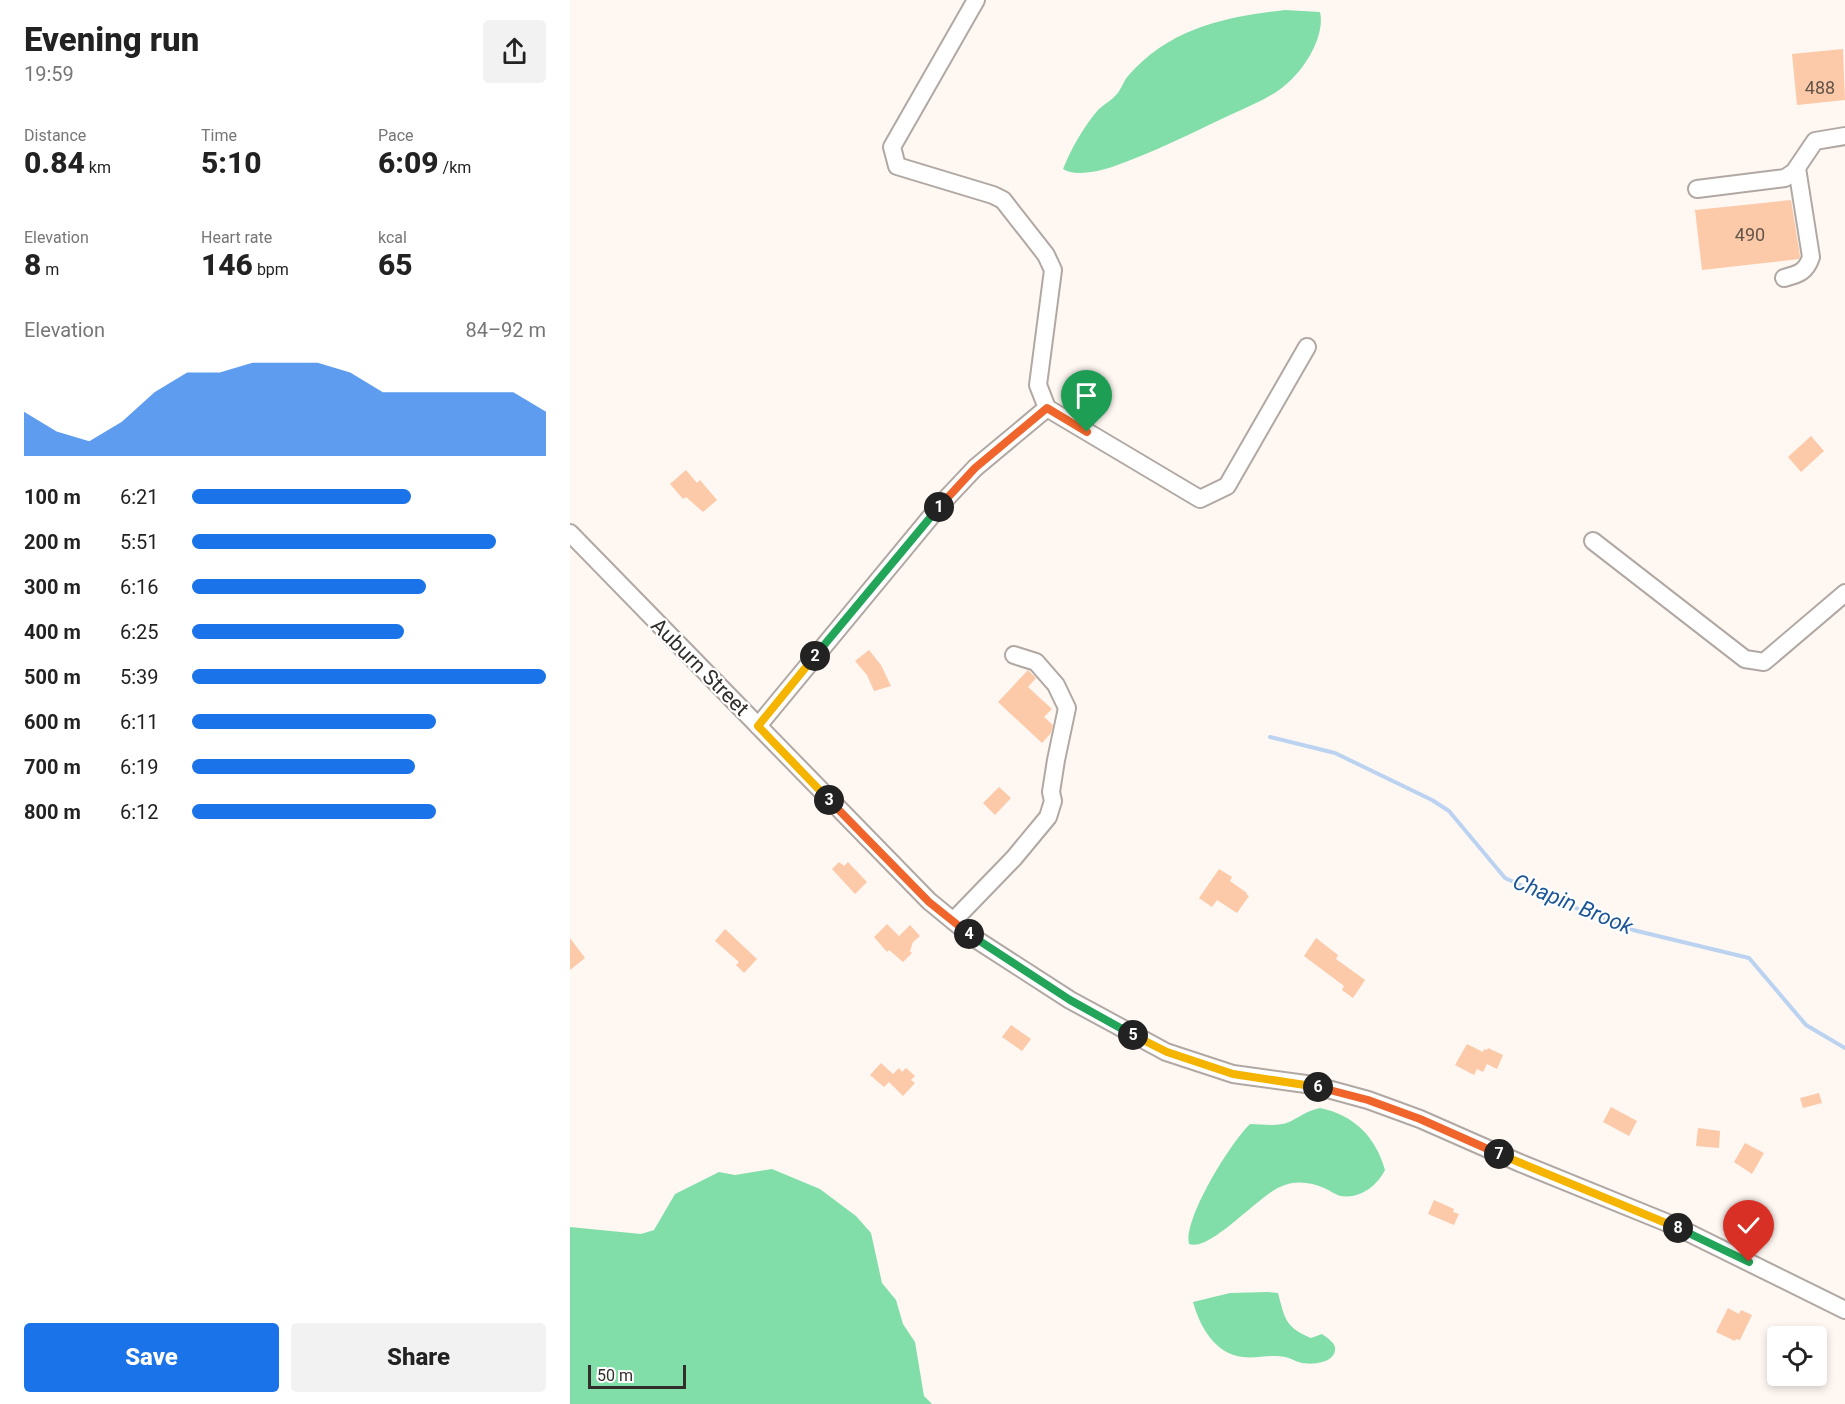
<!DOCTYPE html>
<html lang="en">
<head>
<meta charset="utf-8">
<style>
	:root { --surface:#fff; --page:#f2f2f2; --text:#222; --muted:#767676; --accent:#1a73e8 }
	body { margin:0; font-family:Roboto,sans-serif; background:var(--page); color:var(--text); height:100vh; display:flex; flex-direction:column; font-size:22px; white-space:nowrap }
	* { box-sizing:border-box; margin:0 }
	p { font-size:20px; color:var(--muted) }
	.icon { flex:none; width:33px; height:33px; fill:none; stroke:currentColor; stroke-width:2; stroke-linecap:round; stroke-linejoin:round }
	.map { position:relative; flex:1; overflow:hidden }
	.sheet { display:flex; flex-direction:column; background:var(--surface); width:570px }
	.sheet>* { flex:none }
	.tools { position:absolute; left:1197px; top:1326px; display:grid; gap:12px }
	.tools a { display:grid; place-items:center; width:60px; height:60px; border-radius:6px; background:var(--surface); box-shadow:0 3px 9px #0003; font-size:30px }
	.scale { position:absolute; left:18px; bottom:15px; width:98px; box-sizing:border-box; padding-left:6px; border:3px solid #312e2b; border-top:0; font-size:16px; line-height:21px; white-space:nowrap; color:#312e2b; -webkit-text-stroke:4px #fff; paint-order:stroke }
	.pin { position:absolute; display:grid; place-items:center; width:51px; height:51px; color:#fff; margin:-62px -26px; border-radius:50% 50% 50% 0; rotate:-45deg; box-shadow:0 0 6px #0007 }
	.pin .icon { rotate:45deg }
	.km { position:absolute; width:30px; height:30px; margin:-15px; border-radius:50%; background:#222; color:#fff; font-size:16px; line-height:30px; text-align:center }
	.round { display:grid; place-items:center; flex:none; width:63px; height:63px; border-radius:6px; background:var(--page) }
	.overview { display:flex; align-items:center; justify-content:space-between; height:102px; padding:0 24px }
	h1 { font-size:33px; font-weight:800; line-height:45px }
	.figures { display:grid; grid-template-columns:repeat(3,1fr); gap:9px; height:102px; padding:6px 24px }
	.figures div { display:grid; align-content:center }
	.figures b { font-size:30px; font-weight:800 }
	.figures small { font-size:16px; font-weight:400 }
	.figures p { font-size:16px }
	.chart { height:168px; padding:12px 24px }
	.chart p { display:flex; justify-content:space-between }
	.chart svg { width:100%; height:108px; margin-top:6px; fill:var(--accent); opacity:.7 }
	.cta { display:flex; gap:12px; margin-top:auto; padding:12px 24px }
	.cta a { flex:1; height:69px; border-radius:6px; background:var(--accent); color:#fff; font-size:24px; font-weight:800; line-height:69px; text-align:center }
	.cta a+a { background:var(--page); color:var(--text) }
	ul { padding:0 24px; list-style:none; font-size:20px }
	li { display:grid; grid-template-columns:96px 72px 1fr; align-items:center; height:45px }
	li i { height:15px; border-radius:8px; background:var(--accent) }
	main { display:flex; flex:1; min-height:0 }
	.map>svg:first-child { display:block }
	.green { fill:#82dea9 }
	.lines { fill:none; stroke-linecap:round; stroke-linejoin:round }
	.stream { stroke:#bbd3f0; stroke-width:4 }
	.building { fill:#fccaa9 }
	.minor-casing { stroke:#b1a8a3; stroke-width:20 }
	.minor { stroke:#fff; stroke-width:16 }
	.split-1-casing { stroke:#fff; stroke-width:12 }
	.split-2-casing { stroke:#fff; stroke-width:12 }
	.split-3-casing { stroke:#fff; stroke-width:12 }
	.split-4-casing { stroke:#fff; stroke-width:12 }
	.split-5-casing { stroke:#fff; stroke-width:12 }
	.split-6-casing { stroke:#fff; stroke-width:12 }
	.split-7-casing { stroke:#fff; stroke-width:12 }
	.split-8-casing { stroke:#fff; stroke-width:12 }
	.split-9-casing { stroke:#fff; stroke-width:12 }
	.split-1 { stroke:#f0652b; stroke-width:8 }
	.split-2 { stroke:#22a559; stroke-width:8 }
	.split-3 { stroke:#f5b400; stroke-width:8 }
	.split-4 { stroke:#f0652b; stroke-width:8 }
	.split-5 { stroke:#22a559; stroke-width:8 }
	.split-6 { stroke:#f5b400; stroke-width:8 }
	.split-7 { stroke:#f0652b; stroke-width:8 }
	.split-8 { stroke:#f5b400; stroke-width:8 }
	.split-9 { stroke:#22a559; stroke-width:8 }
	.labels { text-anchor:middle; dominant-baseline:central; stroke-width:4.5; stroke-linejoin:round; paint-order:stroke }
	.number-label { font-size:18px; fill:#64554a }
	.street-label { font-size:21px; fill:#312e2b; stroke:#fff }
	.water-label { font-size:22px; font-style:italic; fill:#1c5696; stroke:#fff }
</style>
</head>
<body>
<main>
<section class="sheet">
<div class="overview"><div><h1>Evening run</h1><p>19:59</p></div><a class="round"><svg class="icon" aria-label="share" viewBox="0 0 24 24"><path d="M12 15V3M7 8l5-5 5 5M5 13v7h14v-7"/></svg></a></div>
<div class="figures">
<div><p>Distance</p><b>0.84<small> km</small></b></div>
<div><p>Time</p><b>5:10</b></div>
<div><p>Pace</p><b>6:09<small> /km</small></b></div>
</div>
<div class="figures">
<div><p>Elevation</p><b>8<small> m</small></b></div>
<div><p>Heart rate</p><b>146<small> bpm</small></b></div>
<div><p>kcal</p><b>65</b></div>
</div>
<div class="chart"><p><span>Elevation</span>84–92 m</p>
<svg viewBox="0 0 160 44" preserveAspectRatio="none"><path d="M0 44V26L10 34L20 38L30 30L40 18L50 10L60 10L70 6L80 6L90 6L100 10L110 18L120 18L130 18L140 18L150 18L160 26V44z"/></svg>
</div>
<ul>
<li><b>100 m</b>6:21<i style="width:62%"></i></li>
<li><b>200 m</b>5:51<i style="width:86%"></i></li>
<li><b>300 m</b>6:16<i style="width:66%"></i></li>
<li><b>400 m</b>6:25<i style="width:60%"></i></li>
<li><b>500 m</b>5:39<i style="width:100%"></i></li>
<li><b>600 m</b>6:11<i style="width:69%"></i></li>
<li><b>700 m</b>6:19<i style="width:63%"></i></li>
<li><b>800 m</b>6:12<i style="width:69%"></i></li>
</ul>
<div class="cta"><a>Save</a><a>Share</a></div>
</section>
<div class="map">
<svg width="1275" height="1404" viewBox="0 0 1275 1404">
	<rect width="100%" height="100%" fill="#fef7f2"/>
	<!-- green -->
	<path class="green" d="M715 10 750 12C755 34 738 63 723 78 706 96 682 105 660 115 622 133 582 153 542 167 530 171 504 177 493 169 501 149 514 126 528 110 534 104 541 101 546 95 551 90 553 82 558 76 600 28 655 17 715 10Z
		M750 1108C784 1115 806 1137 815 1170 807 1186 790 1199 771 1196 765 1195 760 1190 754 1188 741 1182 724 1180 710 1187 688 1196 640 1252 619 1244 613 1219 661 1142 680 1124 692 1124 708 1127 719 1122 732 1116 734 1112 750 1108Z
		M202 1169 250 1189 286 1216 301 1233 312 1283 326 1300 333 1324 345 1342 354 1396 362 1404H0V1227L71 1234 84 1230 105 1194 149 1172 165 1175Z
		M698 1292 708 1293C715 1319 715 1327 741 1338L752 1334C756 1337 764 1342 765 1347 767 1363 743 1365 732 1363 726 1362 721 1358 715 1357 701 1354 686 1359 673 1357 645 1354 630 1327 623 1302L660 1293Z"/>
	<g class="lines">
		<!-- stream -->
		<path class="stream" d="M700 737 765 753 862 800 879 811 935 878 982 899 1063 930 1179 958 1236 1025 1275 1048"/>
	</g>
	<!-- building -->
	<path class="building" d="M1273 49 1275 100 1227 105 1222 54Z
		M1221 200 1230 256 1229 259 1132 270 1125 210Z
		M1241 436 1254 451 1231 472 1218 457Z
		M116 470 127 483 130 480 147 500 133 512 116 497 113 499 100 484Z
		M299 650 311 665 321 686 304 691 297 675 285 661Z
		M458 670 466 678 458 687 482 709 474 717 483 725 481 733 472 743 428 702Z
		M429 787 441 798 425 815 413 803Z
		M269 862 274 866 278 862 297 882 285 894 262 869Z
		M649 869 662 877 660 881 677 893 676 894 679 896 667 913 647 900 642 907 629 898Z
		M317 924 329 936 340 925 350 936 343 942 340 951 342 953 333 962 319 950 317 952 304 937Z
		M155 929 187 959 174 973 166 965 169 962 145 941Z
		M0 938 15 958 0 970Z
		M746 938 768 955 766 959 795 980 783 998 772 990 774 986 734 956Z
		M441 1025 461 1039 452 1051 432 1037Z
		M897 1044 913 1052 914 1049 917 1050 918 1048 933 1055 927 1069 917 1064 913 1072 907 1069 904 1075 885 1065Z
		M311 1063 323 1074 329 1068 332 1072 336 1068 345 1076 341 1080 345 1083 333 1096 319 1082 314 1087 300 1075Z
		M1249 1093 1252 1103 1233 1108 1230 1098Z
		M1041 1107 1067 1121 1059 1136 1033 1122Z
		M1128 1128 1150 1131 1149 1148 1126 1146Z
		M1175 1143 1194 1153 1182 1174 1164 1162Z
		M864 1200 884 1209 883 1212 889 1214 884 1225 858 1214Z
		M1158 1308 1169 1314 1171 1310 1182 1315 1170 1340 1166 1339 1165 1341 1146 1332Z"/>
	<g class="lines">
		<defs>
			<path id="minor" d="M406 0 322 147 327 166 423 195 433 200 476 255 483 270 468 385 477 408
				M1127 189 1215 178 1224 172 1245 141 1275 136
				M1214 278C1229 274 1236 272 1241 257L1227 168
				M0 533 359 901 404 938 500 1000 596 1052 663 1074 743 1085 798 1100 850 1119 950 1163 1105 1226 1275 1310
				M1023 541 1175 659 1194 662 1275 593
				M188 726 373 502 405 468 477 408 630 499 657 486 737 347
				M383 921 444 858 478 817 483 801 481 792 486 760 497 708 486 685 466 662 444 655"/>
		</defs>
		<!-- minor casing -->
		<use href="#minor" class="minor-casing"/>
		<!-- minor -->
		<use href="#minor" class="minor"/>
	</g>
	<g class="lines">
		<defs>
			<path id="split-1" d="M369 507 405 468 477 408 517 432"/>
			<path id="split-2" d="M245 656 369 507"/>
			<path id="split-3" d="M245 656 188 726 259 800"/>
			<path id="split-4" d="M259 800 359 902 399 934"/>
			<path id="split-5" d="M399 934 500 1000 563 1035"/>
			<path id="split-6" d="M563 1035 597 1052 663 1074 748 1087"/>
			<path id="split-7" d="M748 1087 798 1100 850 1119 929 1154"/>
			<path id="split-8" d="M929 1154 1108 1228"/>
			<path id="split-9" d="M1108 1228 1179 1262"/>
		</defs>
		<!-- split-1 casing -->
		<use href="#split-1" class="split-1-casing"/>
		<!-- split-2 casing -->
		<use href="#split-2" class="split-2-casing"/>
		<!-- split-3 casing -->
		<use href="#split-3" class="split-3-casing"/>
		<!-- split-4 casing -->
		<use href="#split-4" class="split-4-casing"/>
		<!-- split-5 casing -->
		<use href="#split-5" class="split-5-casing"/>
		<!-- split-6 casing -->
		<use href="#split-6" class="split-6-casing"/>
		<!-- split-7 casing -->
		<use href="#split-7" class="split-7-casing"/>
		<!-- split-8 casing -->
		<use href="#split-8" class="split-8-casing"/>
		<!-- split-9 casing -->
		<use href="#split-9" class="split-9-casing"/>
		<!-- split-1 -->
		<use href="#split-1" class="split-1"/>
		<!-- split-2 -->
		<use href="#split-2" class="split-2"/>
		<!-- split-3 -->
		<use href="#split-3" class="split-3"/>
		<!-- split-4 -->
		<use href="#split-4" class="split-4"/>
		<!-- split-5 -->
		<use href="#split-5" class="split-5"/>
		<!-- split-6 -->
		<use href="#split-6" class="split-6"/>
		<!-- split-7 -->
		<use href="#split-7" class="split-7"/>
		<!-- split-8 -->
		<use href="#split-8" class="split-8"/>
		<!-- split-9 -->
		<use href="#split-9" class="split-9"/>
	</g>
	<g class="labels">
		<!-- number labels -->
		<g class="number-label">
			<text x="1250" y="87">488</text>
			<text x="1180" y="234">490</text>
		</g>
		<!-- street labels -->
		<g class="street-label">
			<text transform="translate(130 667) rotate(45)">Auburn Street</text>
		</g>
		<!-- water labels -->
		<g class="water-label">
			<text transform="translate(1003 904) rotate(22)">Chapin Brook</text>
		</g>
	</g>
</svg>
<div class="tools">
<a><svg class="icon" aria-label="locate" viewBox="0 0 24 24"><circle cx="12" cy="12" r="6"/><path d="M12 2v4M12 18v4M2 12h4M18 12h4"/></svg></a>
</div>
<div class="scale">50 m</div>
<div class="pin" style="left:517px;top:432px;background:#1e9e55"><svg class="icon" aria-label="arrive" viewBox="0 0 24 24"><path d="M6 21V4h12l-3 4 3 4H6"/></svg></div>
<div class="pin" style="left:1179px;top:1262px;background:#d93025"><svg class="icon" aria-label="check" viewBox="0 0 24 24"><path d="M5 12l5 5 9-10"/></svg></div>
<b class="km" style="left:369px;top:507px">1</b>
<b class="km" style="left:245px;top:656px">2</b>
<b class="km" style="left:259px;top:800px">3</b>
<b class="km" style="left:399px;top:934px">4</b>
<b class="km" style="left:563px;top:1035px">5</b>
<b class="km" style="left:748px;top:1087px">6</b>
<b class="km" style="left:929px;top:1154px">7</b>
<b class="km" style="left:1108px;top:1228px">8</b>
</div>
</main>
</body>
</html>
